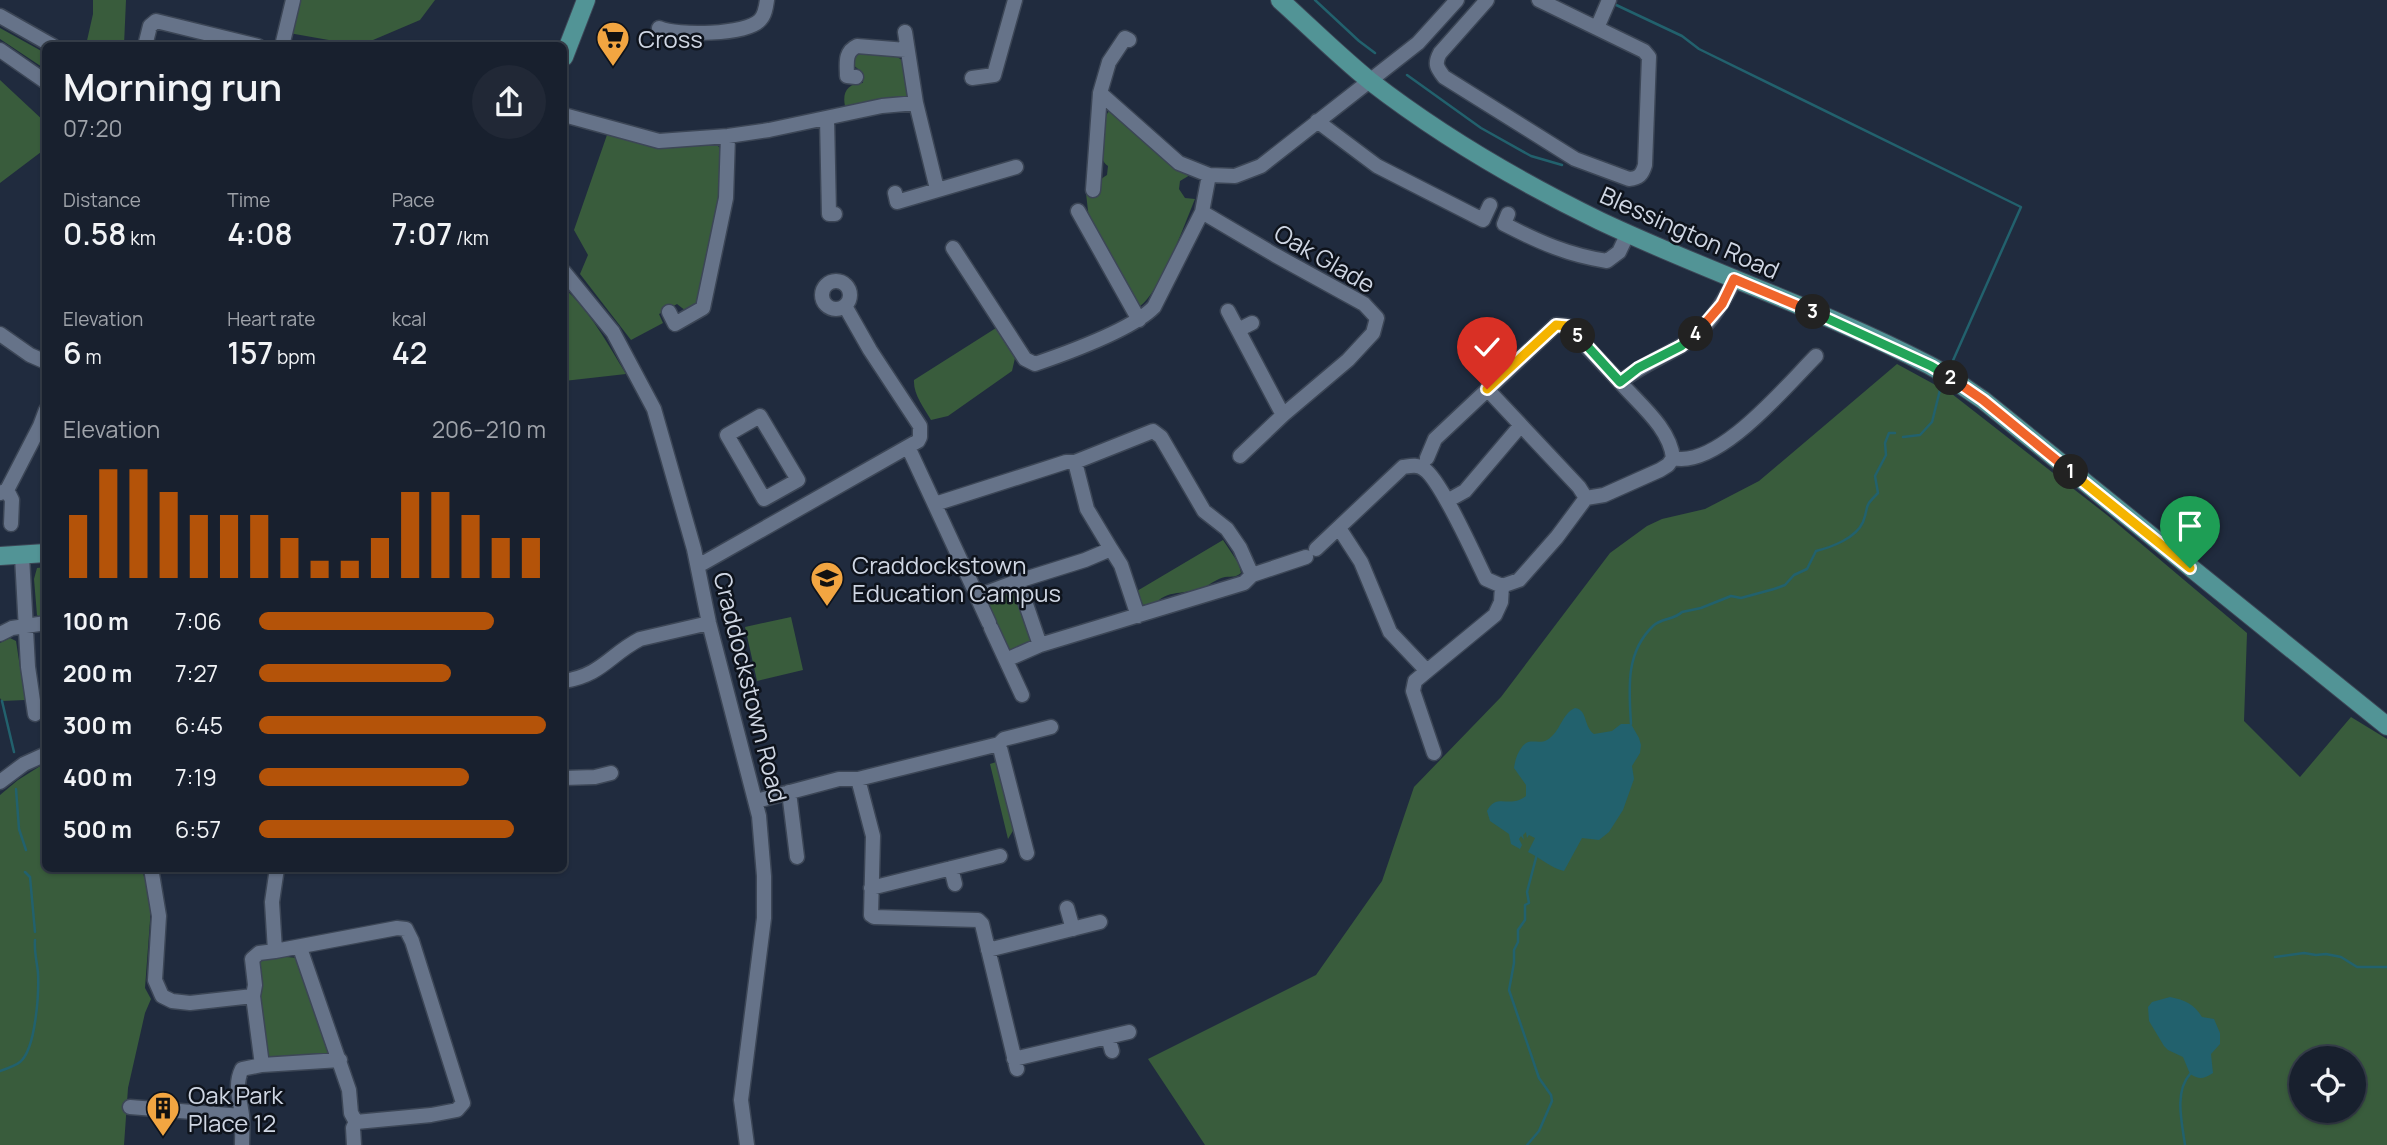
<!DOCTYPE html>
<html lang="en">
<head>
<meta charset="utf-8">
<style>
	:root { --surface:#18202e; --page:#212836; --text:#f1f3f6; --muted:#9fa3aa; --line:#363e4a; --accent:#b45309 }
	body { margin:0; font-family:Manrope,sans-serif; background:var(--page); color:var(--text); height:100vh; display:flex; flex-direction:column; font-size:26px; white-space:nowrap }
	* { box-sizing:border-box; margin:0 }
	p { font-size:23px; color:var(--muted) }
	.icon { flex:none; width:38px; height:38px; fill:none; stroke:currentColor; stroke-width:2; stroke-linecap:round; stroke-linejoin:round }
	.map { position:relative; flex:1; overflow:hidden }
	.drawer { position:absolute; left:42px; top:42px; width:525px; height:830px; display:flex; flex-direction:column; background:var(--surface); border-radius:10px; box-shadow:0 2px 5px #0004,0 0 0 2px var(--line) }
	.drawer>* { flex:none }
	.tools { position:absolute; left:2289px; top:1046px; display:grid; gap:14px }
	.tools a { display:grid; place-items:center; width:77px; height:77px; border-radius:50%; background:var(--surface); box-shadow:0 2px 5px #0004,0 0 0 2px var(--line); font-size:35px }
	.pin { position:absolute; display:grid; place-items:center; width:60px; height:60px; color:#fff; margin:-72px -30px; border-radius:50% 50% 50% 0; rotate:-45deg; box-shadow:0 0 7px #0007 }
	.pin .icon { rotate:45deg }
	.km { position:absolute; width:35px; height:35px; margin:-18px; border-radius:50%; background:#222; color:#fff; font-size:19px; line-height:35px; text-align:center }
	.round { display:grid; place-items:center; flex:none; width:74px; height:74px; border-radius:37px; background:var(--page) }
	.head { display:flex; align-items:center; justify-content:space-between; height:119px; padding:0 21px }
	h1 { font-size:38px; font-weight:600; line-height:52px }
	.metrics { display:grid; grid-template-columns:repeat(3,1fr); gap:10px; height:119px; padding:7px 21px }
	.metrics div { display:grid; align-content:center }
	.metrics b { font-size:30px; font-weight:600 }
	.metrics small { font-size:19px; font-weight:400 }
	.metrics p { font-size:19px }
	.chart { height:196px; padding:14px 21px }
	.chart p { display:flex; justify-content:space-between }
	.chart svg { width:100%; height:126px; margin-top:7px; stroke:var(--accent); stroke-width:6 }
	ul { padding:0 21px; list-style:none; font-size:23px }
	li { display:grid; grid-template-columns:112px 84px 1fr; align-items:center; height:52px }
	li i { height:18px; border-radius:9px; background:var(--accent) }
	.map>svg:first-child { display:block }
	.green { fill:#395c3c; fill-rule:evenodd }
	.water { fill:#22616d }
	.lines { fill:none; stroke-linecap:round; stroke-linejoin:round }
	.stream { stroke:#22616d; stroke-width:2.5 }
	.minor-casing { stroke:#3c4656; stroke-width:17 }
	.major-casing { stroke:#3c4656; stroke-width:20 }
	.minor { stroke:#667389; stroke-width:14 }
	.major { stroke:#529496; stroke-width:18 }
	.split-1-casing { stroke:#fff; stroke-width:14 }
	.split-2-casing { stroke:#fff; stroke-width:14 }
	.split-3-casing { stroke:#fff; stroke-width:14 }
	.split-4-casing { stroke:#fff; stroke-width:14 }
	.split-5-casing { stroke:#fff; stroke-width:14 }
	.split-6-casing { stroke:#fff; stroke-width:14 }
	.split-1 { stroke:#f5b400; stroke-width:9 }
	.split-2 { stroke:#f0652b; stroke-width:9 }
	.split-3 { stroke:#22a559; stroke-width:9 }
	.split-4 { stroke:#f0652b; stroke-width:9 }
	.split-5 { stroke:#22a559; stroke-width:9 }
	.split-6 { stroke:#f5b400; stroke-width:9 }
	.labels { text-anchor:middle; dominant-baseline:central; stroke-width:5; stroke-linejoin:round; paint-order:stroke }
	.poi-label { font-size:24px; fill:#cfd6e3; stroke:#0e131c; text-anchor:start }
	.street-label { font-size:24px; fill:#cfd6e3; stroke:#0e131c }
</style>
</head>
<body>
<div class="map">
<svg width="2387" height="1145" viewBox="0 0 2387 1145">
	<rect width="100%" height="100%" fill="#202b3e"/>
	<!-- green -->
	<path class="green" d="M93 0H126L124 45H86L93 14Z
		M296 0H435L420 20 373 40 370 45H357L289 33Z
		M0 28 45 53V69L0 39Z
		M858 53 896 56 903 61 912 96 850 107 845 106C842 92 848 83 863 83L862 72 853 65 854 58Z
		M0 80 46 123 45 149 0 183Z
		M1109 111 1116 112 1177 168 1190 175 1180 181 1179 189 1185 198 1195 199C1185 223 1159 297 1137 308L1089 220 1086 193C1095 188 1098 180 1107 175L1108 166C1095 159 1101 121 1109 111Z
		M608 132 715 143 723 151 718 198 699 305 686 311 677 304 659 314 663 323 631 340 580 274 588 255 574 230Z
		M564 288C590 311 608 344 626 374L564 381Z
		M996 328 1015 358 1012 371 948 416 931 420C924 408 913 394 914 380Z
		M1897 364 1952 394 2107 515 2247 633 2244 721 2300 777 2351 717 2387 739V1145H1205L1148 1059 1316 975 1382 881 1414 787 1501 697 1610 553 1647 526 1662 519 1705 509 1759 481ZM2301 1059H2354V1111H2301Z
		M1223 540 1239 564 1241 573C1235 578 1233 576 1225 577 1217 579 1212 583 1205 587 1190 595 1169 589 1157 602L1143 605 1137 591Z
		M45 567V618L39 617 37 615 34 579 37 568Z
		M1012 592 1015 593 1031 643 1011 651 1008 650 984 599Z
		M791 617 803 670 757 681 745 627Z
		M10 638 16 641 25 700 2 701 0 698V643Z
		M999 761 1014 829 1008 839 990 764Z
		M45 763 46 868H141L150 893V921L145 988 151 999 145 1013 128 1088 124 1145H0V795L18 780Z
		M276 956 298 958 332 1056 267 1061 257 996V961Z"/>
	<!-- water -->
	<path class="water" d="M1575 708C1588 710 1583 726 1594 734L1612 731 1621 724H1631L1639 738 1641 745 1640 753 1632 766 1634 779 1623 810 1609 832 1599 840 1582 838 1564 871C1553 869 1539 857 1528 852L1535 838 1529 835 1527 838 1526 832 1523 835 1524 840 1521 836 1519 839 1522 845 1520 849 1511 844 1509 834 1490 821 1487 811C1496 792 1510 809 1526 796V785L1514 768C1515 761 1517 753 1522 747 1529 737 1538 745 1547 740 1561 732 1561 714 1575 708Z
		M2170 997C2185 1000 2194 1004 2202 1017L2214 1019 2220 1033V1044L2211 1054 2213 1073C2203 1079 2200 1080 2190 1074L2183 1057 2168 1050 2164 1046 2149 1021 2148 1007 2152 1002Z"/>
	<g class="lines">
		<!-- stream -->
		<path class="stream" d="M1315 0 1359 41 1375 53
			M1612 3 1682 36 1699 49 2021 207 1951 365
			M1407 75 1481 128 1531 156 1562 165
			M1903 437 1920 435 1932 422 1940 390
			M2 701 14 752
			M1631 724C1629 689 1625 653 1653 626 1661 618 1674 620 1682 612L1701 608 1731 596 1741 598 1774 589 1785 585 1794 575 1807 569 1816 551C1832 547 1856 538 1863 522 1870 504 1862 509 1878 493L1875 476 1886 455 1885 443 1889 433H1895
			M16 789 19 829 26 850
			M25 872 30 877 35 932
			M2275 957 2304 953 2316 955 2326 954 2341 957 2357 967H2387
			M0 1071C6 1069 15 1066 20 1062 36 1049 39 992 38 973 37 962 34 952 35 940
			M1527 1145 1539 1131 1552 1101 1551 1095 1539 1078 1509 990 1514 963V950L1518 942V930L1525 920V905L1529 903 1527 892 1537 854
			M2185 1145C2182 1123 2174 1092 2190 1074"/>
		<defs>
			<path id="minor" d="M1487 0 1440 53C1434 64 1437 68 1444 77L1575 159 1629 179C1639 178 1642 175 1645 165L1649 57 1644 51 1539 0
				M0 16 53 46
				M659 28C677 36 746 35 760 20 765 15 766 7 767 0
				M1597 28 1609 0
				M905 32 916 103 937 189
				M1129 40 1125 38 1109 62 1100 93 1179 163 1209 175 1235 176 1261 166 1418 43 1457 0
				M145 46 150 26 156 21 258 46
				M282 46 293 0
				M0 50 46 82
				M856 77 847 76C847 64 844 52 857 46L906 50
				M972 78 994 75 1015 0
				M564 115 659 141 728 136 769 130 882 106 916 103
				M827 118 829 214H835
				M1317 121 1377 166 1483 220 1490 205
				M1093 190 1100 93
				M895 193 897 202 1016 167
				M1078 211 1139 320
				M1202 212 1275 255 1364 304 1377 318 1373 333 1348 360 1283 415 1240 456
				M1508 214 1504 224C1539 242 1568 255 1607 261L1619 252 1628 233
				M953 248 1025 359 1035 364C1067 353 1132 330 1154 307L1202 212 1209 175
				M564 272 613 332 654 409 694 549 709 623 759 816 764 876V918L741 1100 747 1145
				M1735 279C1722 305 1706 331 1681 346 1660 358 1639 367 1620 382 1639 404 1670 428 1673 458 1718 469 1786 386 1816 356
				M822 295a14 14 0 1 1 28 0a14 14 0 1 1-28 0Z
				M1228 311 1283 415
				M669 312 675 324 703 308 726 198 728 136
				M1238 330 1252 323
				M0 334 30 355 46 362
				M1487 389 1579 487 1586 498
				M760 416 798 480 764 499 727 435Z
				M909 449 973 587 979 592 978 599 989 623
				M1427 458 1435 439 1556 325 1567 326 1620 382
				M1075 462 1087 509 1111 549
				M7 490 12 500 11 524
				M0 493 7 490 40 426 46 410
				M1447 501 1465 491 1521 425
				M935 504 1066 462H1075L1153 431 1161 437 1204 511 1227 529 1240 548 1252 575 1244 583 1040 645 1018 581 986 593 979 592
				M1339 528 1361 562 1390 632 1427 671 1415 681 1413 691 1434 753
				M1316 549 1403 467C1410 466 1417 464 1424 469 1441 480 1475 557 1486 579L1502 586
				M22 556 28 667 35 714
				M698 566 918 441 920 437V426L870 350 845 306
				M1252 575 1306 557
				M1018 581 1085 560 1111 549 1121 565 1138 616
				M991 628 1022 695
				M0 634 12 628 46 623
				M1006 660 1040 645
				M1427 671 1495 615 1501 602 1502 586 1519 580 1557 537 1586 498 1604 495 1660 470 1668 465 1673 458
				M564 681C602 675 609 655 640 639L709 623
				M999 744 1027 853
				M564 778 595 777 611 773
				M858 779 873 836 871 915 874 917 978 920 982 924 1017 1069
				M0 782 24 764 46 754
				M789 792 797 857
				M756 801 839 779H858L999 744 1004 739 1051 727
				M151 868 159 916 155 980 162 996 172 1001 190 1003 253 996
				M951 868 955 884
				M871 888 1000 856
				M1067 908 1073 929
				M300 948 349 1090 351 1113 356 1122 353 1128 354 1145
				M988 950 1100 922
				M275 951 397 928 406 929 412 941 463 1103 457 1110 431 1115 356 1122
				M1108 1037 1112 1051
				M1014 1059 1129 1032
				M262 1065 340 1060
				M130 1107 242 1116
				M242 1145C242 1135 243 1125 242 1115 240 1099 234 1085 242 1069L262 1065 253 996 255 985 252 959 259 953 275 951 272 902 277 868"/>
			<path id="major" d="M1280 0C1310 27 1339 56 1370 81 1441 136 1520 182 1600 221 1708 272 1823 310 1929 365 1948 375 1965 388 1983 400L2387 726
				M564 57 586 0
				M0 556 46 553"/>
		</defs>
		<!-- minor casing -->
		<use href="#minor" class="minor-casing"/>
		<!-- major casing -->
		<use href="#major" class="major-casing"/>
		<!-- minor -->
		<use href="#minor" class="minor"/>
		<!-- major -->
		<use href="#major" class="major"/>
	</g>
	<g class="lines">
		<defs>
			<path id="split-1" d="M2071 472 2190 568"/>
			<path id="split-2" d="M1951 378 1983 400 2071 472"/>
			<path id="split-3" d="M1813 312 1931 366 1951 378"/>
			<path id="split-4" d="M1696 334 1722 304 1734 279 1813 312"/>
			<path id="split-5" d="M1578 336 1620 382 1638 368 1681 346 1696 334"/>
			<path id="split-6" d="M1487 389 1556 325 1567 326 1578 336"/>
		</defs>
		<!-- split-1 casing -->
		<use href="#split-1" class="split-1-casing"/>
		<!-- split-2 casing -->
		<use href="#split-2" class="split-2-casing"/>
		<!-- split-3 casing -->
		<use href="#split-3" class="split-3-casing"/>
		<!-- split-4 casing -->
		<use href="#split-4" class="split-4-casing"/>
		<!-- split-5 casing -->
		<use href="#split-5" class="split-5-casing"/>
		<!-- split-6 casing -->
		<use href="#split-6" class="split-6-casing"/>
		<!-- split-1 -->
		<use href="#split-1" class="split-1"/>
		<!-- split-2 -->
		<use href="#split-2" class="split-2"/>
		<!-- split-3 -->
		<use href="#split-3" class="split-3"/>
		<!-- split-4 -->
		<use href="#split-4" class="split-4"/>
		<!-- split-5 -->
		<use href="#split-5" class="split-5"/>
		<!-- split-6 -->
		<use href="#split-6" class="split-6"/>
	</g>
	<!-- icons -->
	<defs>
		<symbol id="supermarket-pin" viewBox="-11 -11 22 30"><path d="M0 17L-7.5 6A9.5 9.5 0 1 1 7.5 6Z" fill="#f2a541" stroke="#0e131c"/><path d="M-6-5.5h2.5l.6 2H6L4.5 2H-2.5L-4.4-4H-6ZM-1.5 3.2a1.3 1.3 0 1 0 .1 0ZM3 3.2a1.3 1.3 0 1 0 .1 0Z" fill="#111"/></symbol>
		<symbol id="school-pin" viewBox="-11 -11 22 30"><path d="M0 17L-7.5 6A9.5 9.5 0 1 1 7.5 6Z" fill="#f2a541" stroke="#0e131c"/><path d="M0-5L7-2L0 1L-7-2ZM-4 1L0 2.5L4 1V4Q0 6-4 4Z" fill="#111"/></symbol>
		<symbol id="building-pin" viewBox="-11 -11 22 30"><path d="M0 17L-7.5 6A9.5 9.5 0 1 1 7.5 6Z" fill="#f2a541" stroke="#0e131c"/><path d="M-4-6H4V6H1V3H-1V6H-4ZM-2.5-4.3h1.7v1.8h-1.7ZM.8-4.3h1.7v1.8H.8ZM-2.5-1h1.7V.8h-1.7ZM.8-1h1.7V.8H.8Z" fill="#111"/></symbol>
	</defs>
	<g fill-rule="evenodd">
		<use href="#supermarket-pin" x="594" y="19" width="38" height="52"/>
		<use href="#school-pin" x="808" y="559" width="38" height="52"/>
		<use href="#building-pin" x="144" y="1089" width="38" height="52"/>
	</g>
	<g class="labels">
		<!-- poi labels -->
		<g class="poi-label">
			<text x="638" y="38">Cross</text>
			<text x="852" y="564">Craddockstown<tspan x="852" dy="28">Education Campus</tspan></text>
			<text x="188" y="1094">Oak Park<tspan x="188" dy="28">Place 12</tspan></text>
		</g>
		<!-- street labels -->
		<g class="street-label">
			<text transform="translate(1690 232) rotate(24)">Blessington Road</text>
			<text transform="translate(1325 258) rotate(30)">Oak Glade</text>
			<text transform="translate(751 687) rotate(76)">Craddockstown Road</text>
		</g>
	</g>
</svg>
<div class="tools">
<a><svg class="icon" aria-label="locate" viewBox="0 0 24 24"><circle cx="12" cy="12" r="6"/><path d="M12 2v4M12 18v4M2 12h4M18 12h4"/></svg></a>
</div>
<div class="pin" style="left:2190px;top:568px;background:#1e9e55"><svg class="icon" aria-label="arrive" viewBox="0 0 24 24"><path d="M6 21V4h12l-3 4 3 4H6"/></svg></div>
<div class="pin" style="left:1487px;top:389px;background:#d93025"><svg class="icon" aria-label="check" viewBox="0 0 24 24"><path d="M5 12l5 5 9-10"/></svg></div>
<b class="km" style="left:2071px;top:472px">1</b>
<b class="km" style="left:1951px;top:378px">2</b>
<b class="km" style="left:1813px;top:312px">3</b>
<b class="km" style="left:1696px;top:334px">4</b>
<b class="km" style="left:1578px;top:336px">5</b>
<section class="drawer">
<div class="head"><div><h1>Morning run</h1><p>07:20</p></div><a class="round"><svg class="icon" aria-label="share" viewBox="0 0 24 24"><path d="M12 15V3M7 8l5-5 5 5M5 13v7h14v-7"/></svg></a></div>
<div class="metrics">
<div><p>Distance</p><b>0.58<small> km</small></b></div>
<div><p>Time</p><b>4:08</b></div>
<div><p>Pace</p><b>7:07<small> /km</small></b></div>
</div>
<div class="metrics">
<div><p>Elevation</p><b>6<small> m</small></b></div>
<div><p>Heart rate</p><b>157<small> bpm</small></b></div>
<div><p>kcal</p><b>42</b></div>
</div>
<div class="chart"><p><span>Elevation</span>206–210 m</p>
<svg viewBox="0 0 160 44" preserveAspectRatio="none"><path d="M5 44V22M15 44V6M25 44V6M35 44V14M45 44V22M55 44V22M65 44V22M75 44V30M85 44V38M95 44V38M105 44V30M115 44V14M125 44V14M135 44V22M145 44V30M155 44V30"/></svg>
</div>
<ul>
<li><b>100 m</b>7:06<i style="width:82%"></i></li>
<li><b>200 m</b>7:27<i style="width:67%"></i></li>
<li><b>300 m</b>6:45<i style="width:100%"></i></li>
<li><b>400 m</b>7:19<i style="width:73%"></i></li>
<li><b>500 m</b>6:57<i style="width:89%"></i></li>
</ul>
</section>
</div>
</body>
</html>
